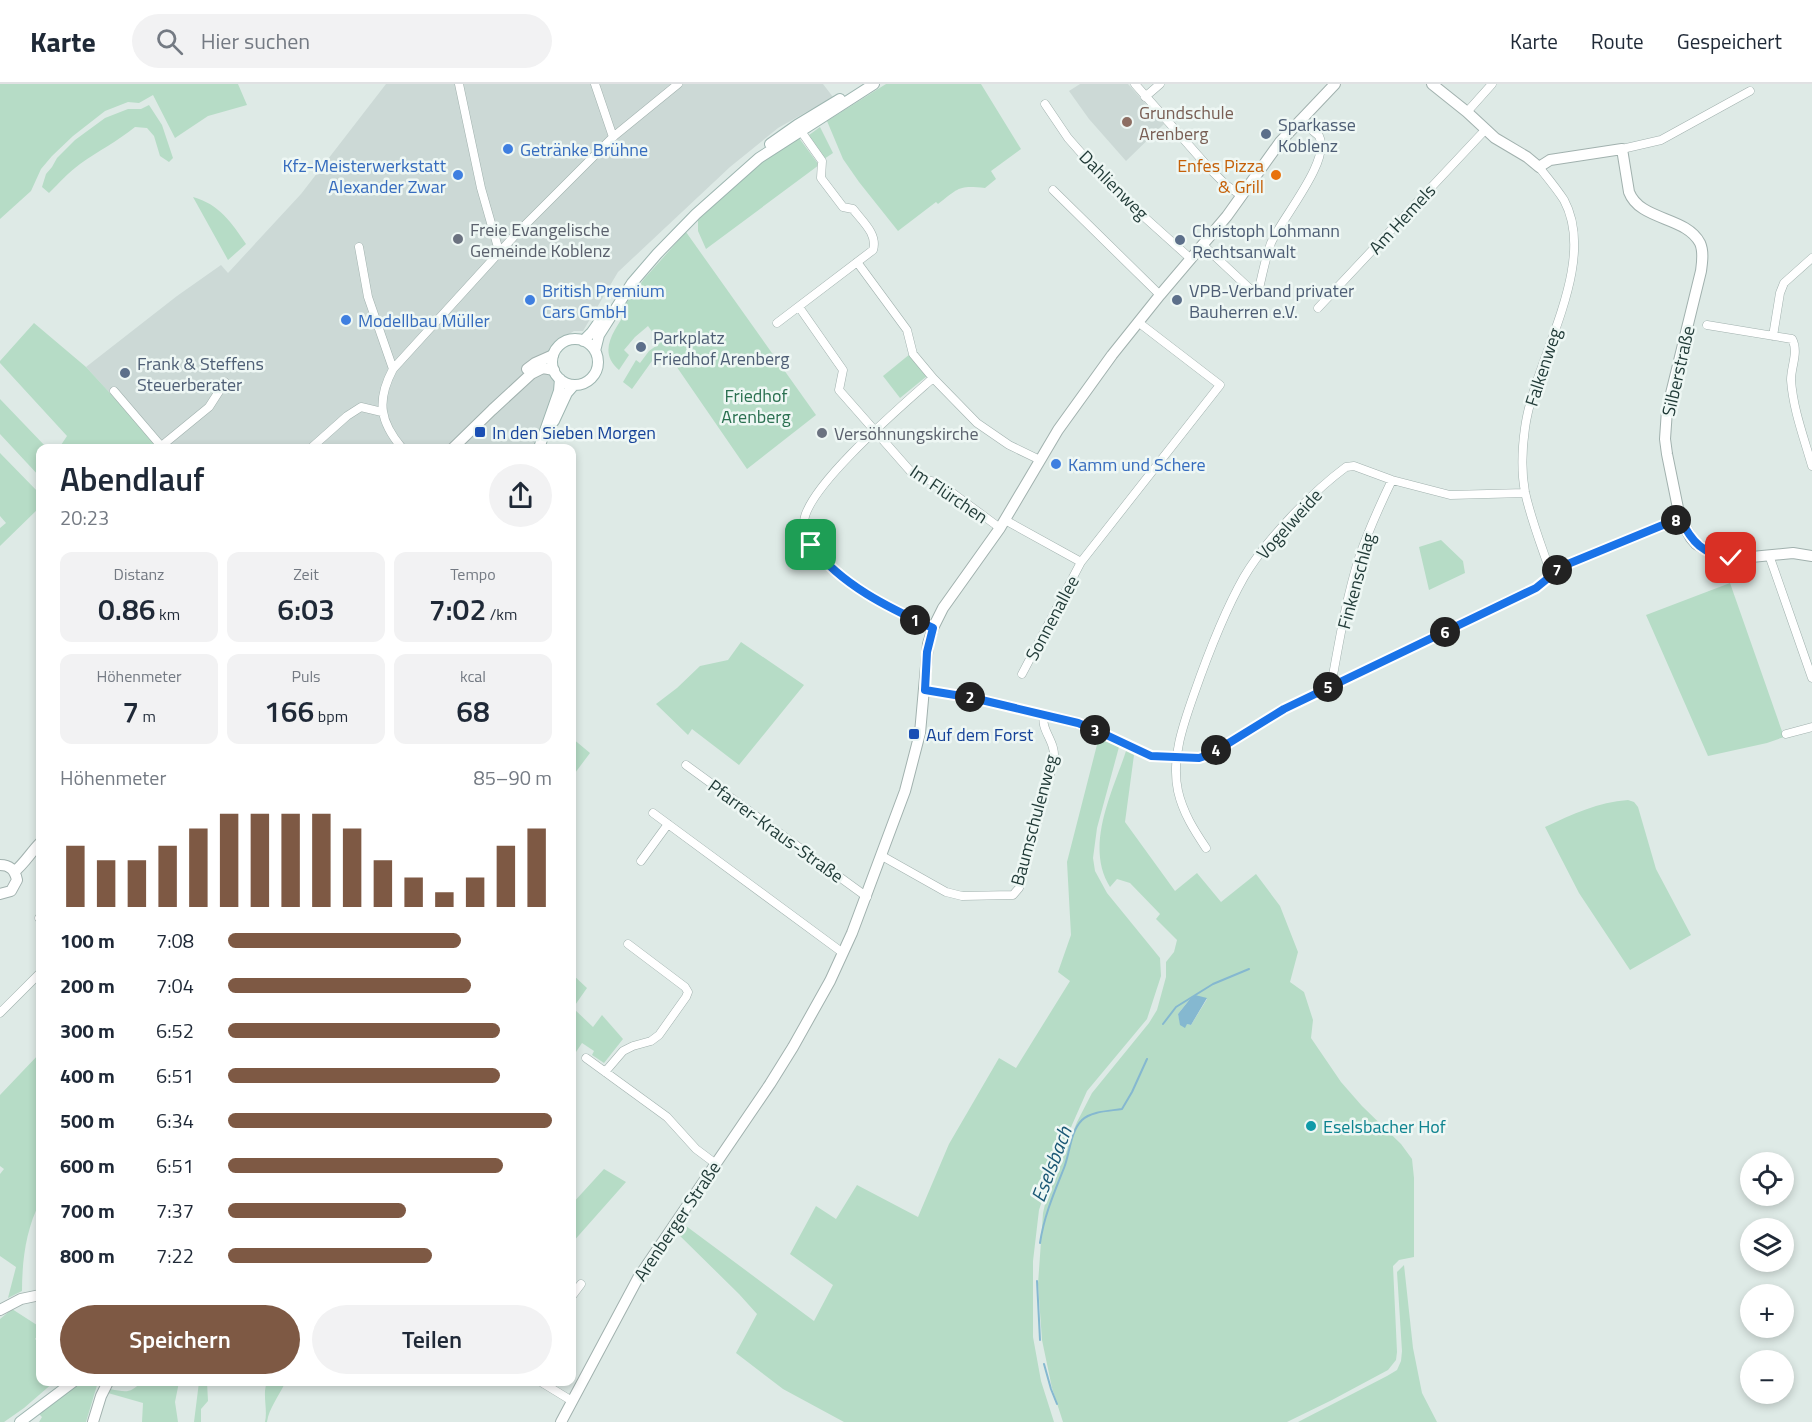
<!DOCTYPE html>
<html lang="de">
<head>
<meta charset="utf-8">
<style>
	:root { --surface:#fff; --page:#f2f2f3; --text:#1f2937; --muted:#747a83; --line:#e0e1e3; --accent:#7e5944 }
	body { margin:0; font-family:"Titillium Web",sans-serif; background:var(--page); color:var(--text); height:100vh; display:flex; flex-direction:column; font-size:22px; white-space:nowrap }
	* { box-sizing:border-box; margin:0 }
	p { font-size:20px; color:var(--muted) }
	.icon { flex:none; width:33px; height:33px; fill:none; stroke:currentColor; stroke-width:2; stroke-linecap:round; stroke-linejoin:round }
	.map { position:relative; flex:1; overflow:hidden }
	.drawer { position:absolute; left:36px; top:360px; width:540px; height:942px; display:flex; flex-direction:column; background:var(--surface); border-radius:12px; box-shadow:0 3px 9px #0003 }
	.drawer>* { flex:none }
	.buttons { position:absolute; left:1740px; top:1068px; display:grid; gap:12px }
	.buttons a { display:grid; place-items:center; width:54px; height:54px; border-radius:50%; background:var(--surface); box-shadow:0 3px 9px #0003; font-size:30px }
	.pin { position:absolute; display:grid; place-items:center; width:51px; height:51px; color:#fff; margin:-26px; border-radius:12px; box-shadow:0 3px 9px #0006 }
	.km { position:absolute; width:30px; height:30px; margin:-15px; border-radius:50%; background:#222; color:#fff; font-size:16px; line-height:30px; text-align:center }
	.round { display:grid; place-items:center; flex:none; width:63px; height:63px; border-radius:32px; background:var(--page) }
	.overview { display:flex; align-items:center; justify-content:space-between; height:102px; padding:0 24px }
	h1 { font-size:33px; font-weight:600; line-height:45px }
	.stats { display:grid; grid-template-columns:repeat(3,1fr); gap:9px; height:102px; padding:6px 24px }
	.stats div { display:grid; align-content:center; border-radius:12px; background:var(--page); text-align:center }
	.stats b { font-size:30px; font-weight:600 }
	.stats small { font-size:16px; font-weight:400 }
	.stats p { font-size:16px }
	.chart { height:168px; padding:12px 24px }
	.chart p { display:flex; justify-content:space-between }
	.chart svg { width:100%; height:108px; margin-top:6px; stroke:var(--accent); stroke-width:6 }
	.action { display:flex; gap:12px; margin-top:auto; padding:12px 24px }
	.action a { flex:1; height:69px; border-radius:36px; background:var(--accent); color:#fff; font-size:24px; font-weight:600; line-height:69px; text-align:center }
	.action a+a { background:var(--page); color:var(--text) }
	ul { padding:0 24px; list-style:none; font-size:20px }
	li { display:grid; grid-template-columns:96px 72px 1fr; align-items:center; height:45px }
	li i { height:15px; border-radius:8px; background:var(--accent) }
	header { display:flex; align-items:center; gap:36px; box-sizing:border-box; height:84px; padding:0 30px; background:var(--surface); border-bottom:2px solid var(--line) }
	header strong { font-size:28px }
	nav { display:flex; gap:33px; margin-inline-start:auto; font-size:21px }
	.search { width:420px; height:54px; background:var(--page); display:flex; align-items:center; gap:15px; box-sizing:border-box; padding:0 21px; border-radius:33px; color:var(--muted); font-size:22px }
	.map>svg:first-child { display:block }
	.built { fill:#ccd9d6 }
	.green { fill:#b6dcc6; fill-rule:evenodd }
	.water { fill:#85b8d0 }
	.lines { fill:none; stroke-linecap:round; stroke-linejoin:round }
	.stream { stroke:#85b8d0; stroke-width:2 }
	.minor-casing { stroke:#a1b1ae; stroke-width:9 }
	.tertiary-casing { stroke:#a1b1ae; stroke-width:12 }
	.secondary-casing { stroke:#9db5b0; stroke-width:12 }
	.minor { stroke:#fff; stroke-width:8 }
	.tertiary { stroke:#fff; stroke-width:10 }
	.secondary { stroke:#fff; stroke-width:10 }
	.route-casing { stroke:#fff; stroke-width:12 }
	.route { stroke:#1a73e8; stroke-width:8 }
	.education-dot { fill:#8d6e63; stroke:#eef7f4; stroke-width:2 }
	.service-dot { fill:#5c6f8a; stroke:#eef7f4; stroke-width:2 }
	.shop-dot { fill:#3f7fe0; stroke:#eef7f4; stroke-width:2 }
	.food-dot { fill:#e8710a; stroke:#eef7f4; stroke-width:2 }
	.worship-dot { fill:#6b7280; stroke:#eef7f4; stroke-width:2 }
	.transit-dot { fill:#1a4fb4; stroke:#eef7f4; stroke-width:2 }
	.culture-dot { fill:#0f9aa8; stroke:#eef7f4; stroke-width:2 }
	.labels { text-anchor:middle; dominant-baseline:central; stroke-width:5; stroke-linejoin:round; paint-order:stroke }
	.education-label { font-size:18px; fill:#785e54; stroke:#eef7f4; text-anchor:start }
	.service-label { font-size:18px; fill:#4e5e75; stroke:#eef7f4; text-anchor:start }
	.shop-label { font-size:18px; fill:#366cbe; stroke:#eef7f4; text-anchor:start }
	.food-label { font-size:18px; fill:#c56008; stroke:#eef7f4; text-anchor:end }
	.street-label { font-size:18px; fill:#1f3936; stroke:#eef7f4 }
	.worship-label { font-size:18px; fill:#5b616d; stroke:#eef7f4; text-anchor:start }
	.park-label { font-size:18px; fill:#2a7050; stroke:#eef7f4 }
	.transit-label { font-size:18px; fill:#164399; stroke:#eef7f4; text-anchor:start }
	.culture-label { font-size:18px; fill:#0d838f; stroke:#eef7f4; text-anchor:start }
	.water-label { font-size:20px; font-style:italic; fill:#1a5775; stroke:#eef7f4 }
</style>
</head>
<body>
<header>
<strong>Karte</strong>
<div class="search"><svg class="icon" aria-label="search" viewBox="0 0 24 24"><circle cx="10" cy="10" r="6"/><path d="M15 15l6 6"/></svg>Hier suchen</div>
<nav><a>Karte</a><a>Route</a><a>Gespeichert</a></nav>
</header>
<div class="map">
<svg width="1812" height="1338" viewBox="0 0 1812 1338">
	<rect width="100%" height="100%" fill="#deeae6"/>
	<!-- built -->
	<path class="built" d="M386 0H823L833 13 778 44 730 83 618 188 583 247H574L553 260 549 281 557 300 537 364H160L86 283 177 212 221 181 228 189 301 110Z
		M1080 0H1128L1164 40 1126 77 1089 35 1069 7Z"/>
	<!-- green -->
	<path class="green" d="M0 0H238L247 21 208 32 175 54 153 11 139 19 128 18 105 27 73 52 52 72 41 85 31 107 0 135Z
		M886 0H981L1021 65 991 87 996 95 985 104C958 101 959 104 938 120L936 118 898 147 859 98 843 75 827 37Z
		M149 21 162 41 173 74 169 78 160 72 154 52 147 44 135 43C118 57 98 67 80 80 69 88 59 99 49 109L42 103 46 90 52 83 57 74 75 56 105 34 128 25H141Z
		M820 43 833 69 824 75 810 55 809 51Z
		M799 54 819 81 706 165 698 147V136L758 81Z
		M193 113C219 120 232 139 246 160L228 176Z
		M686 148 816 331 747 385 672 276 652 277 632 305 623 298 636 276 640 279 649 267 660 259 648 242 635 253 624 266 629 271 619 286C596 267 616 245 627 226L624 222 644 195Z
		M34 239 86 283 154 357 155 362 152 364H59L67 352 0 279V277Z
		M910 270 927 292 900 314 883 292Z
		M0 315 47 364H40V393L0 350Z
		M0 369 40 410V423L0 462V444L6 439 0 432Z
		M1441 456 1463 477 1465 489 1429 506 1419 463Z
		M1730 499 1784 653 1767 659 1708 672 1646 531Z
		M741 558 804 601 739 681 692 645 688 651 656 620 677 604 700 582 728 576Z
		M1099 653 1119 663 1097 744 1093 774 1095 787 1107 809 1160 874 1161 892 1147 935 1087 1007 1053 1084 1039 1126 1033 1177V1253L1041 1297 1054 1338H844L783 1305 736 1269 757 1230 739 1210 676 1148 682 1139 814 1237 833 1201 790 1170 816 1122 836 1135 857 1101 918 1133 949 1060 999 974 1016 984 1070 897 1058 888 1071 851 1067 778Z
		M572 654 590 669 572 693Z
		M1126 667 1134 671 1125 738 1175 807 1197 789 1221 818 1256 790 1280 822 1298 868 1290 898 1304 908 1313 936 1311 954 1341 998 1362 1022 1401 1060 1412 1075 1414 1094V1173L1399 1176 1393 1182 1397 1268 1396 1276 1388 1286 1332 1316 1287 1338H1063L1052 1304 1042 1256 1038 1200 1043 1129 1046 1116 1077 1038 1092 1009 1149 939 1157 926 1166 893V878L1174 868 1177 856 1156 835 1160 830 1130 799 1117 795 1110 803C1084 762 1113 707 1126 667ZM1195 912 1207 915 1191 941 1180 938 1178 930 1190 915Z
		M1628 716 1634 718 1638 723 1656 785 1691 851 1630 886 1579 809 1545 743C1573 730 1598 718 1628 716Z
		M572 890 587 904 573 924 593 943 602 931 623 955 604 979 592 971 594 967 582 959 576 968 572 959Z
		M40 969V1118C26 1145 22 1177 22 1207L8 1214 16 1183 0 1172V1090L4 1085 0 1082V1011Z
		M604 1085 626 1098 572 1159V1120Z
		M1404 1181 1413 1264 1422 1309 1437 1338H1298L1387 1292 1397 1286 1401 1277 1402 1267 1397 1188Z
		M12 1225 40 1243V1249L35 1255 40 1259V1298H54L24 1324 4 1338H0V1235Z
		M76 1298H98L86 1338H39L42 1333 39 1330Z
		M141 1298H179L175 1318 178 1338H142L143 1319 108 1309 110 1305C126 1308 130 1310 141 1298Z
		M199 1298H207L208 1317 201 1325V1338H194Z
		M267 1298H284L285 1299C279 1312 269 1324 267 1338H265C268 1325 262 1310 267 1298Z"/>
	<!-- water -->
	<path class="water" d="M1195 911 1207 914 1191 941 1187 940 1185 944 1180 941 1178 930 1190 915Z"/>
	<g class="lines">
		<!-- stream -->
		<path class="stream" d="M1163 940 1176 923 1213 900 1249 885
			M1040 1159C1044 1132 1054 1109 1064 1084 1070 1069 1070 1048 1082 1036 1091 1027 1110 1027 1122 1025L1132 1008 1147 975
			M1037 1197 1040 1256
			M1044 1280 1051 1305 1057 1320"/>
		<defs>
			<path id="minor" d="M459 0 481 104 499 167
				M595 0 613 53
				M1135 0 1209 84 1226 101 1242 112
				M1145 13 1160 0
				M1045 20 1068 54 1112 104 1191 175
				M1467 28 1492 0
				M1622 65 1661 56 1750 7
				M1539 83C1547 93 1557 105 1564 116 1599 181 1534 276 1525 344 1522 365 1521 387 1525 408 1531 436 1542 463 1551 490
				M1053 106 1160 211
				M1203 161 1249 204 1258 209C1262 192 1265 175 1271 159 1281 135 1332 76 1319 52L1300 36
				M359 163 368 213 393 285
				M857 178 907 246 913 270 933 294 977 339 1009 361 1040 376
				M799 223 843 286 839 306 912 389 922 395 935 398 943 402 1000 444
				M1318 224 1486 45
				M777 239 873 166C878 150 862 137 853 125L843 123 821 94 822 77 798 43
				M1707 241 1792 255C1799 268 1791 282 1791 296 1793 325 1804 354 1812 382
				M1773 252 1780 209 1784 199 1812 174
				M114 307 161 362
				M159 364 209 323 225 298
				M311 364 347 332 361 323 382 328
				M402 364C380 338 376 317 393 285L516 150 613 53 678 0
				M1005 436 1081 478 1022 590
				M1769 471 1812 594
				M1081 478 1220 301 1138 238
				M933 544C900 529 801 481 804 438 806 403 905 319 933 294
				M1331 602C1339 559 1346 515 1359 474 1368 447 1380 421 1392 396
				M925 606 973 614 1065 636 1100 648 1151 672 1199 674 1211 670 1284 625 1506 519 1536 503 1563 482 1680 434
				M1786 650 1812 643
				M686 681 867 813
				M653 729 843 869
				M1206 764C1194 746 1183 729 1178 707 1171 675 1183 641 1194 610 1208 570 1223 530 1244 493 1266 456 1311 409 1346 383L1354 382 1392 396 1450 411 1525 409
				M882 772 946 808 962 812 1013 811 1019 804 1054 676C1056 656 1040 647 1044 630
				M641 777 668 740
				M39 834 40 835
				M0 929 40 889
				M586 974 667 1033 696 1065 716 1080
				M605 988 623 967 633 962 651 957 659 951 686 913 688 908 685 903 628 860
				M572 1212 581 1200
				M541 1298 572 1317"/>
			<path id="tertiary" d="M1432 0 1467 28 1495 54 1527 73 1539 83 1550 76 1622 65 1629 108C1640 137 1686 132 1700 159 1704 168 1702 179 1701 187L1667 326 1665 355 1667 370 1680 434 1691 454 1696 460 1712 469 1722 473 1741 474 1793 469 1812 472
				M527 285 535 279 553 271
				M453 364 492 326 531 290 543 284 554 286
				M0 781C10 781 15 786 17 796L11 807 0 810
				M14 788C25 779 31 768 40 759
				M0 1226 21 1215 40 1211
				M93 1338 101 1312 108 1298
				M561 1338 638 1194 770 1000 793 963 830 897 852 849 905 707 920 649 928 560 933 544 943 524 1000 444 1058 346 1112 271 1160 211 1227 132 1280 58 1335 0"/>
			<path id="secondary" d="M770 60 797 41 840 15
				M552 278a23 23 0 1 1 46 0a23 23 0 1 1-46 0Z
				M583 257 592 248 604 231
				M595 267 599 251 632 199 657 170 696 130 759 74 874 0
				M554 337 567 309 574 301
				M539 364 559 307 560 295
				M20 1338 73 1298"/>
		</defs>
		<!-- minor casing -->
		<use href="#minor" class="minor-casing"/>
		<!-- tertiary casing -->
		<use href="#tertiary" class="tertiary-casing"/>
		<!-- secondary casing -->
		<use href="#secondary" class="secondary-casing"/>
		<!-- minor -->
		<use href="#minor" class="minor"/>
		<!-- tertiary -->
		<use href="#tertiary" class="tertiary"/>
		<!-- secondary -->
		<use href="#secondary" class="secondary"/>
	</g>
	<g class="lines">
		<defs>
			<path id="route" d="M811 461C841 501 889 524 933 544L927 568 925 606 973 614 1078 639 1100 648 1151 672 1199 674 1211 670 1284 625 1536 504 1563 482 1680 434C1692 459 1703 470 1731 474"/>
		</defs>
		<!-- route casing -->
		<use href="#route" class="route-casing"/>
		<!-- route -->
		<use href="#route" class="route"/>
	</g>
	<!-- markers -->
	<circle class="education-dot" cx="1127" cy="38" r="6"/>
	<g class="service-dot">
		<circle cx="1266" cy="50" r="6"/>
		<circle cx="1180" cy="156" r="6"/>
		<circle cx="1177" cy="216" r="6"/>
		<circle cx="641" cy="263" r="6"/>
		<circle cx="125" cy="289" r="6"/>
	</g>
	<g class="shop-dot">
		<circle cx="508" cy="65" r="6"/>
		<circle cx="458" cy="91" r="6"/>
		<circle cx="530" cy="216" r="6"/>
		<circle cx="346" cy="236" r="6"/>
		<circle cx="1056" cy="380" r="6"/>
	</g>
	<circle class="food-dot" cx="1276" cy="91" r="6"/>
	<g class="worship-dot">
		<circle cx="458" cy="155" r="6"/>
		<circle cx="822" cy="349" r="6"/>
	</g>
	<g class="transit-dot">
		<rect x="474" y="342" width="12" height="12" rx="3"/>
		<rect x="908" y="644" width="12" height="12" rx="3"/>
	</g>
	<circle class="culture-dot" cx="1311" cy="1042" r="6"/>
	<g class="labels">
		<!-- education labels -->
		<g class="education-label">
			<text x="1139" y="28">Grundschule<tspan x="1139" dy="21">Arenberg</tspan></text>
		</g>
		<!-- service labels -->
		<g class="service-label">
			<text x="1278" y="40">Sparkasse<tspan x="1278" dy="21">Koblenz</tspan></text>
			<text x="1192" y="146">Christoph Lohmann<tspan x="1192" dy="21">Rechtsanwalt</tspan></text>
			<text x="1189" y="206">VPB-Verband privater<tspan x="1189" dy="21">Bauherren e.V.</tspan></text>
			<text x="653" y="253">Parkplatz<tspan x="653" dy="21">Friedhof Arenberg</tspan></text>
			<text x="137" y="279">Frank &amp; Steffens<tspan x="137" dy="21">Steuerberater</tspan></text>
		</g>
		<!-- shop labels -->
		<g class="shop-label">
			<text x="520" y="65">Getränke Brühne</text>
			<text x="446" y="81" text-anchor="end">Kfz-Meisterwerkstatt<tspan x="446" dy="21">Alexander Zwar</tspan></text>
			<text x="542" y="206">British Premium<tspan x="542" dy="21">Cars GmbH</tspan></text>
			<text x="358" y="236">Modellbau Müller</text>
			<text x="1068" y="380">Kamm und Schere</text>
		</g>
		<!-- food labels -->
		<g class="food-label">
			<text x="1264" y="81">Enfes Pizza<tspan x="1264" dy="21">&amp; Grill</tspan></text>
		</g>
		<!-- street labels -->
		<g class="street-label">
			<text transform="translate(1114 101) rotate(45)">Dahlienweg</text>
			<text transform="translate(1402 135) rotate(-47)">Am Hemels</text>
			<text transform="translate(1543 283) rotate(-72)">Falkenweg</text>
			<text transform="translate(1678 287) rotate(-77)">Silberstraße</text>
			<text transform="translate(949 410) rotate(34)">Im Flürchen</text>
			<text transform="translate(1289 440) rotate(-48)">Vogelweide</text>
			<text transform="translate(1356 497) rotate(-75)">Finkenschlag</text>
			<text transform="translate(1052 534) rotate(-62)">Sonnenallee</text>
			<text transform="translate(1034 736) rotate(-75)">Baumschulenweg</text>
			<text transform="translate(776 747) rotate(36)">Pfarrer-Kraus-Straße</text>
			<text transform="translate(677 1137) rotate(-56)">Arenberger Straße</text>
		</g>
		<!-- worship labels -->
		<g class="worship-label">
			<text x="470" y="145">Freie Evangelische<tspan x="470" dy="21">Gemeinde Koblenz</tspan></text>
			<text x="834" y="349">Versöhnungskirche</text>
		</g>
		<!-- park labels -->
		<g class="park-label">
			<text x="756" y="311">Friedhof<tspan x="756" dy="21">Arenberg</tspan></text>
		</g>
		<!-- transit labels -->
		<g class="transit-label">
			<text x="492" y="348">In den Sieben Morgen</text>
			<text x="926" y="650">Auf dem Forst</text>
		</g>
		<!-- culture labels -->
		<g class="culture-label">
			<text x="1323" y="1042">Eselsbacher Hof</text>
		</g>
		<!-- water labels -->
		<g class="water-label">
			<text transform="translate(1051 1080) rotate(-69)">Eselsbach</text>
		</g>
	</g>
</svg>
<div class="buttons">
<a><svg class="icon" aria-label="locate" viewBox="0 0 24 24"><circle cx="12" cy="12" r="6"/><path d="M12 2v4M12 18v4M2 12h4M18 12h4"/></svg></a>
<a><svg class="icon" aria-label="layers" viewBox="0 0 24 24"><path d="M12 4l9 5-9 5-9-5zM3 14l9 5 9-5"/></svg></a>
<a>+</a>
<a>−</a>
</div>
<div class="pin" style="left:811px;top:461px;background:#1e9e55"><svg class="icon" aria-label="arrive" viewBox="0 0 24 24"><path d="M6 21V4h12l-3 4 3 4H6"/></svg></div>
<div class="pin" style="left:1731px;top:474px;background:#d93025"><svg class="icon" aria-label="check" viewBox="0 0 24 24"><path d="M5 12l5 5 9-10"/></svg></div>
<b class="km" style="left:915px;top:536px">1</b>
<b class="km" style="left:970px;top:613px">2</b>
<b class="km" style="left:1095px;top:646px">3</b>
<b class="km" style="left:1216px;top:666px">4</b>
<b class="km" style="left:1328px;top:603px">5</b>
<b class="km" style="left:1445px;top:548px">6</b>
<b class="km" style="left:1557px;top:486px">7</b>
<b class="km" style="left:1676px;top:436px">8</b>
<section class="drawer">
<div class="overview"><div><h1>Abendlauf</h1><p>20:23</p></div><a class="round"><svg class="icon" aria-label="share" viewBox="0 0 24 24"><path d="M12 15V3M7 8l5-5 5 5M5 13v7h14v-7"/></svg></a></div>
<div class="stats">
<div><p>Distanz</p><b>0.86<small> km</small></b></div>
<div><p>Zeit</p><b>6:03</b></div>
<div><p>Tempo</p><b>7:02<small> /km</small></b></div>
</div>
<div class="stats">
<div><p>Höhenmeter</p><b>7<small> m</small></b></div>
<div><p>Puls</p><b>166<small> bpm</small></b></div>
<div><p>kcal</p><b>68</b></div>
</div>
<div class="chart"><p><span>Höhenmeter</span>85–90 m</p>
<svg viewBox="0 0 160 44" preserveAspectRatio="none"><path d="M5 44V19M15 44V25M25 44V25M35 44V19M45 44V12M55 44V6M65 44V6M75 44V6M85 44V6M95 44V12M105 44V25M115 44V32M125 44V38M135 44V32M145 44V19M155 44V12"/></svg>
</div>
<ul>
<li><b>100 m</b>7:08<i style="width:72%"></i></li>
<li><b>200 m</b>7:04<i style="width:75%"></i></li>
<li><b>300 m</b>6:52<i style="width:84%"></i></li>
<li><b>400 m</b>6:51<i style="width:84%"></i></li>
<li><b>500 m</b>6:34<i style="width:100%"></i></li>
<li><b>600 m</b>6:51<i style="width:85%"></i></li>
<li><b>700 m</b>7:37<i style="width:55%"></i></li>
<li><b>800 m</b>7:22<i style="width:63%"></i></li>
</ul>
<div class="action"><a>Speichern</a><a>Teilen</a></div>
</section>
</div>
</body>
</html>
